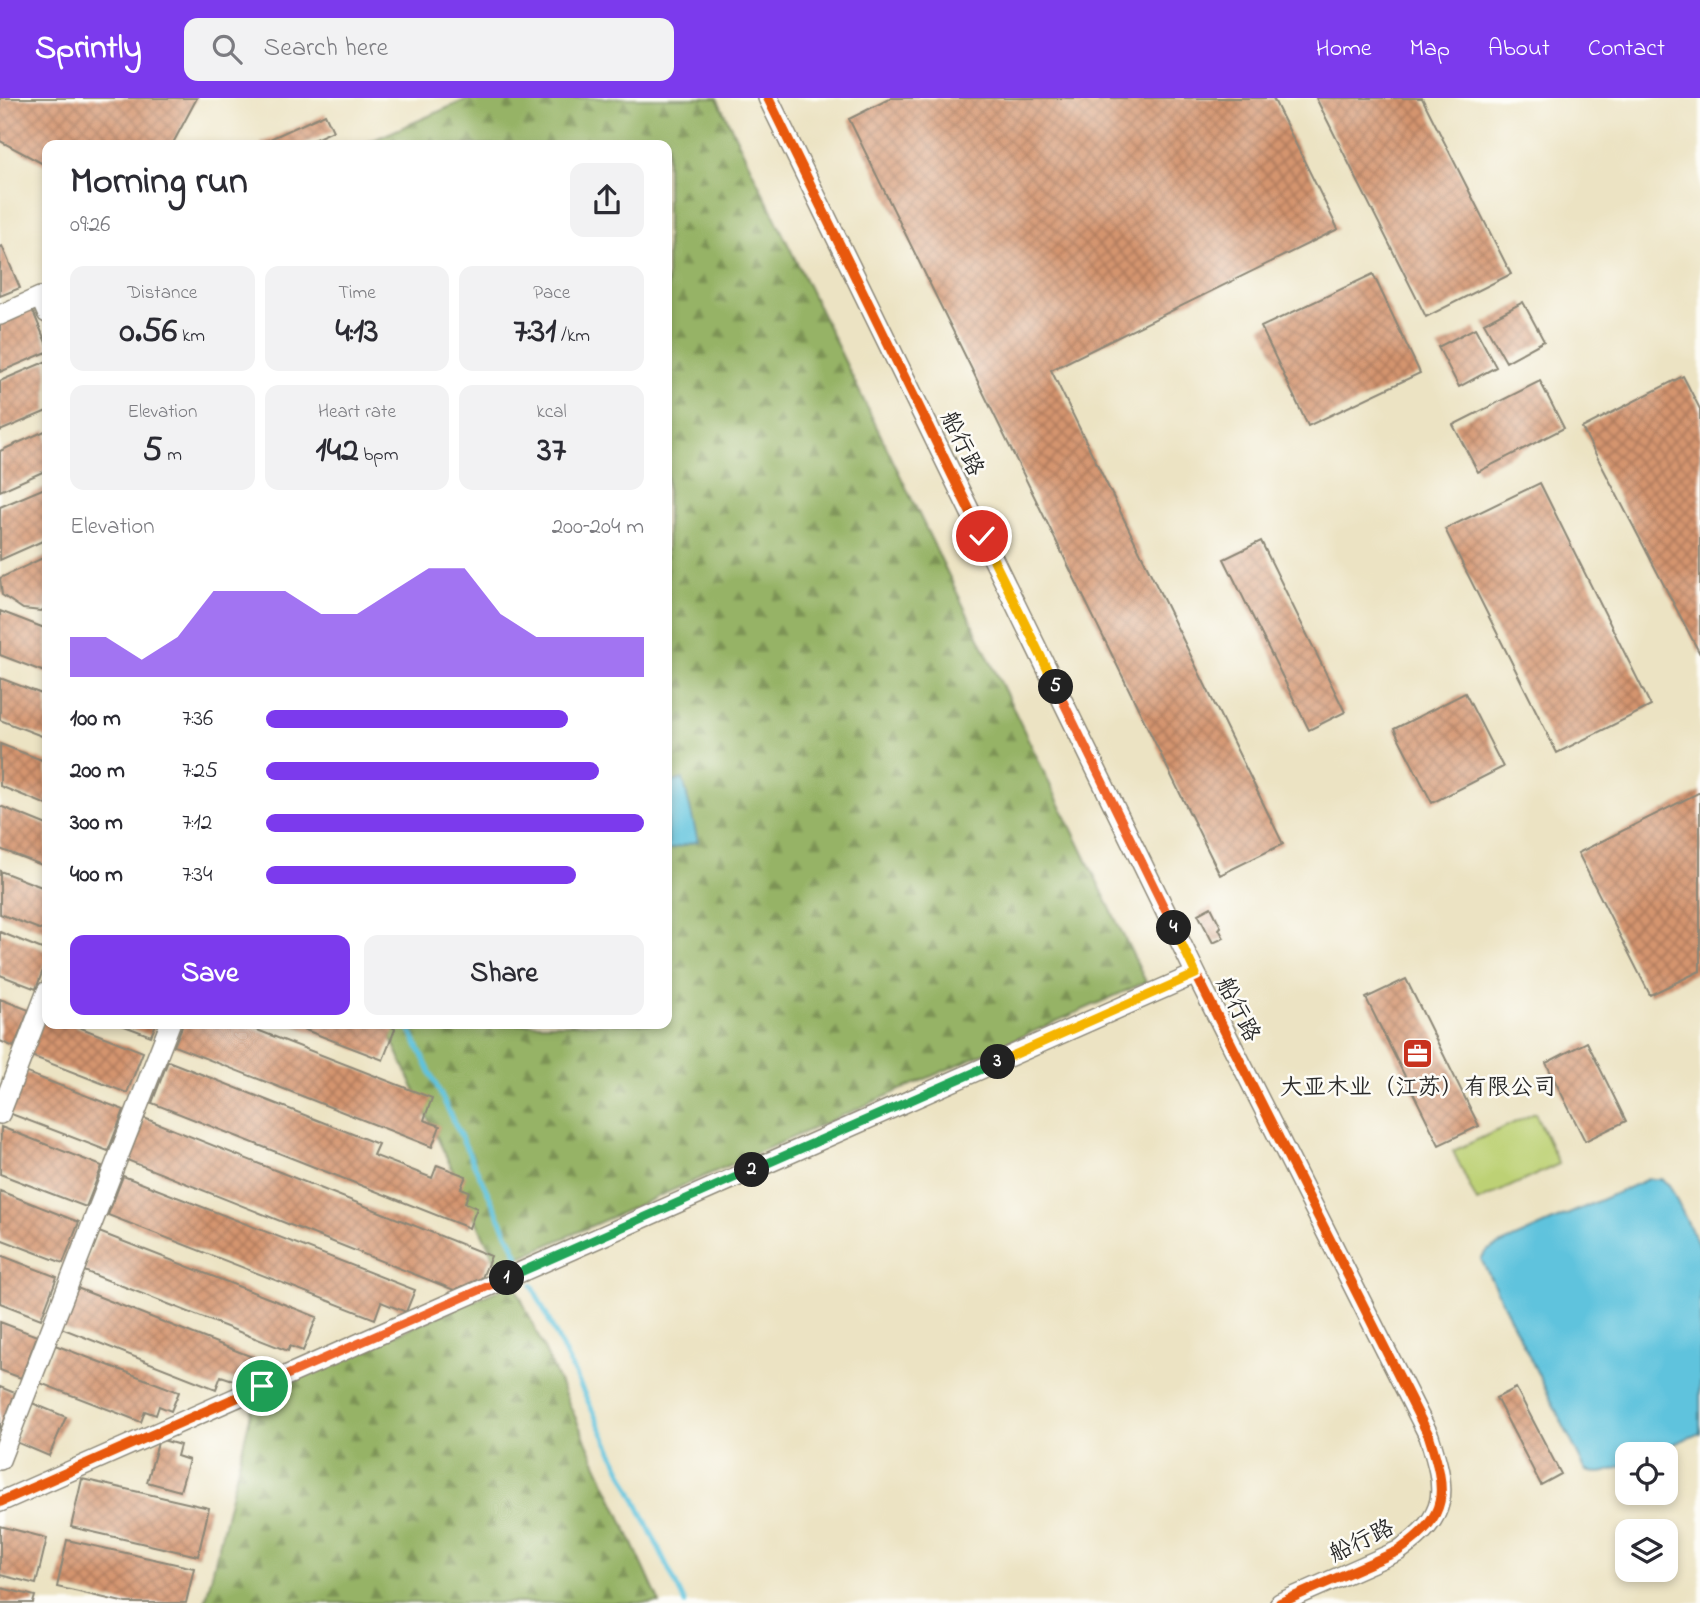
<!DOCTYPE html>
<html lang="en">
<head>
<meta charset="utf-8">
<style>
	:root { --surface:#fff; --page:#f2f2f3; --text:#2b2b33; --muted:#7c7c81; --accent:#7c3aed }
	body { margin:0; font-family:"Indie Flower","LXGW WenKai TC",sans-serif; background:var(--page); color:var(--text); height:100vh; display:flex; flex-direction:column; font-size:26px; white-space:nowrap }
	* { box-sizing:border-box; margin:0 }
	p { font-size:23px; color:var(--muted) }
	.icon { flex:none; width:38px; height:38px; fill:none; stroke:currentColor; stroke-width:2; stroke-linecap:round; stroke-linejoin:round }
	.map { position:relative; flex:1; overflow:hidden }
	.side { position:absolute; left:42px; top:42px; width:630px; height:889px; display:flex; flex-direction:column; background:var(--surface); border-radius:14px; box-shadow:0 4px 10px #0003 }
	.side>* { flex:none }
	.buttons { position:absolute; left:1615px; top:1344px; display:grid; gap:14px }
	.buttons a { display:grid; place-items:center; width:63px; height:63px; border-radius:14px; background:var(--surface); box-shadow:0 4px 10px #0003; font-size:35px }
	.pin { position:absolute; display:grid; place-items:center; width:60px; height:60px; color:#fff; margin:-30px; border:4px solid #fff; border-radius:50%; box-shadow:0 2px 7px #0007 }
	.km { position:absolute; width:35px; height:35px; margin:-18px; border-radius:50%; background:#222; color:#fff; font-size:19px; line-height:35px; text-align:center }
	.round { display:grid; place-items:center; flex:none; width:74px; height:74px; border-radius:14px; background:var(--page) }
	.head { display:flex; align-items:center; justify-content:space-between; height:119px; padding:0 28px }
	h1 { font-size:38px; font-weight:700; line-height:52px }
	.stats { display:grid; grid-template-columns:repeat(3,1fr); gap:10px; height:119px; padding:7px 28px }
	.stats div { display:grid; align-content:center; border-radius:14px; background:var(--page); text-align:center }
	.stats b { font-size:35px; font-weight:700 }
	.stats small { font-size:19px; font-weight:400 }
	.stats p { font-size:19px }
	.chart { height:196px; padding:14px 28px }
	.chart p { display:flex; justify-content:space-between }
	.chart svg { width:100%; height:126px; margin-top:7px; fill:var(--accent); opacity:.7 }
	.cta { display:flex; gap:14px; margin-top:auto; padding:14px 28px }
	.cta a { flex:1; height:80px; border-radius:14px; background:var(--accent); color:#fff; font-size:28px; font-weight:700; line-height:80px; text-align:center }
	.cta a+a { background:var(--page); color:var(--text) }
	ul { padding:0 28px; list-style:none; font-size:23px }
	li { display:grid; grid-template-columns:112px 84px 1fr; align-items:center; height:52px }
	li i { height:18px; border-radius:9px; background:var(--accent) }
	header { display:flex; align-items:center; gap:42px; box-sizing:border-box; height:98px; padding:0 35px; background:var(--accent); color:#fff }
	header strong { font-size:33px }
	nav { display:flex; gap:38px; margin-inline-start:auto; font-size:24px }
	.search { width:490px; height:63px; background:var(--page); display:flex; align-items:center; gap:18px; box-sizing:border-box; padding:0 24px; border-radius:14px; color:var(--muted); font-size:26px }
	.map>svg:first-child { display:block }
	.forest { fill:url(#forest-firs); stroke:#606f48; stroke-width:2 }
	.pitch { fill:#bdd174; stroke:#747e50; stroke-width:2 }
	.water { fill:#5fc3dd; stroke:#457784; stroke-width:2 }
	.lines { fill:none; stroke-linecap:round; stroke-linejoin:round }
	.stream { stroke:#5fc3dd; stroke-width:5 }
	.building { fill:url(#building-cross-hatch) }
	.minor-casing { stroke:#8c8777; stroke-width:22 }
	.minor { stroke:#fff; stroke-width:19 }
	.cycleway-casing { stroke:#fdfcf7; stroke-width:15 }
	.cycleway { stroke:#e8590c; stroke-width:10 }
	.split-1-casing { stroke:#fff; stroke-width:14 }
	.split-2-casing { stroke:#fff; stroke-width:14 }
	.split-3-casing { stroke:#fff; stroke-width:14 }
	.split-4-casing { stroke:#fff; stroke-width:14 }
	.split-5-casing { stroke:#fff; stroke-width:14 }
	.split-6-casing { stroke:#fff; stroke-width:14 }
	.split-1 { stroke:#f0652b; stroke-width:9 }
	.split-2 { stroke:#22a559; stroke-width:9 }
	.split-3 { stroke:#22a559; stroke-width:9 }
	.split-4 { stroke:#f5b400; stroke-width:9 }
	.split-5 { stroke:#f0652b; stroke-width:9 }
	.split-6 { stroke:#f5b400; stroke-width:9 }
	.labels { text-anchor:middle; dominant-baseline:central; stroke-width:5; stroke-linejoin:round; paint-order:stroke }
	.street-label { font-size:23px; fill:#2b2b2b; stroke:#fdfcf7 }
	.poi-label { font-size:23px; fill:#2b2b2b; stroke:#fdfcf7 }
</style>
</head>
<body>
<header>
<strong>Sprintly</strong>
<div class="search"><svg class="icon" aria-label="search" viewBox="0 0 24 24"><circle cx="10" cy="10" r="6"/><path d="M15 15l6 6"/></svg>Search here</div>
<nav><a>Home</a><a>Map</a><a>About</a><a>Contact</a></nav>
</header>
<div class="map">
<svg width="1700" height="1505" viewBox="0 0 1700 1505">
	<defs>
		<pattern id="forest-firs" width="22" height="20" patternUnits="userSpaceOnUse" patternTransform="scale(1.75)"><rect width="22" height="20" fill="#96b366"/><path d="M5 1l3.5 6h-7zM16 11l3.5 6h-7z" fill="#7b9254"/></pattern>
		<pattern id="building-cross-hatch" width="8" height="8" patternUnits="userSpaceOnUse" patternTransform="scale(1.75)"><rect width="8" height="8" fill="#d4946e"/><path d="M0 0l8 8M0 8l8-8" fill="none" stroke="#ac795b"/></pattern>
	</defs>
	<rect width="100%" height="100%" fill="#fdfcf7"/>
	<filter id="ink" filterUnits="userSpaceOnUse"><feTurbulence type="fractalNoise" baseFrequency=".0143" numOctaves="2"/><feDisplacementMap in="SourceGraphic" scale="14" xChannelSelector="R" yChannelSelector="G"/><feConvolveMatrix kernelMatrix="1 2 1 2 8 2 1 2 1" color-interpolation-filters="sRGB"/></filter>
	<filter id="wash" filterUnits="userSpaceOnUse"><feTurbulence type="fractalNoise" baseFrequency=".00686" numOctaves="4" result="noise"/><feDisplacementMap in="SourceGraphic" scale="28" xChannelSelector="R" yChannelSelector="G"/><feGaussianBlur stdDeviation="1.57" result="paint"/><feColorMatrix in="noise" values="0 0 0 0 0 0 0 0 0 0 0 0 0 0 0 0 0 1.4 0 .05"/><feComposite in="paint" operator="in"/></filter>
	<g filter="url(#wash)">
		<rect width="100%" height="100%" fill="#ece3c3"/>
		<!-- forest -->
		<path class="forest" d="M470 0H717L1146 884 498 1169 384 926H667V47H362Z
			M514 1185 660 1505H205L255 1298Z"/>
		<!-- pitch -->
		<path class="pitch" d="M1535 1015 1559 1066 1477 1104 1453 1053Z"/>
		<!-- water -->
		<path class="water" d="M683 681 698 743 668 752 667 686Z
			M1648 1081H1661L1669 1087 1700 1150V1335L1650 1356H1628L1627 1366C1613 1372 1601 1378 1586 1373L1481 1161 1488 1152Z"/>
		<g class="lines">
			<!-- stream -->
			<path class="stream" d="M407 926 518 1158
				M532 1187 685 1505"/>
		</g>
		<g id="blocks">
			<!-- building -->
			<path class="building" d="M0 0H197L172 47H47V68L0 43Z
				M891 0H1273L1338 131 1051 272 1283 746 1220 777 849 21Z
				M1316 0H1422L1511 176 1426 219Z
				M325 16 333 33 302 47H262L261 45Z
				M2 148 20 190 0 198V149Z
				M1373 176 1420 275 1308 328 1261 229Z
				M1523 204 1544 243 1506 264 1484 225Z
				M32 211 47 247V254L0 274V224Z
				M1475 230 1496 269 1459 289 1438 249Z
				M47 263V313L0 333V283Z
				M1683 278 1700 311V556L1582 330Z
				M1540 283 1564 330 1478 374 1453 327Z
				M47 332V372L0 393V353Z
				M1540 385 1651 608 1557 655 1445 431Z
				M47 389V441L0 462V409Z
				M1261 443 1345 614 1309 632 1224 461Z
				M47 458V510L41 513 23 511 2 497 0 480Z
				M0 513 47 531V575L0 557Z
				M0 580 47 598V640L0 622Z
				M1465 595 1503 669 1432 705 1394 631Z
				M0 646 47 664V707L0 688Z
				M1700 694V873L1650 897 1578 755Z
				M0 708 47 727V769L0 751Z
				M0 773 47 791V834L0 816Z
				M1211 809 1221 829 1219 831 1224 840 1213 845 1198 816Z
				M0 834 47 853V861L36 891 0 877Z
				M1406 881 1479 1028 1439 1047 1366 900Z
				M0 901 29 912 14 949 0 943Z
				M47 916V926H71L143 954 127 995 26 956Z
				M119 926H156L151 938Z
				M183 926H242L432 1000 424 1022 440 1028 432 1049 174 948Z
				M290 926H387L395 931 383 962Z
				M1587 944 1626 1023 1585 1043 1546 965Z
				M168 963 378 1046 373 1057 432 1080 437 1067 466 1078 461 1090 469 1093 465 1105 477 1110 469 1130 152 1005Z
				M22 973 124 1012 108 1053 6 1014Z
				M144 1020 491 1158 482 1180 454 1192 127 1062Z
				M1 1029 102 1068 86 1109 0 1076Z
				M123 1078 415 1192 406 1214 381 1204 375 1221 108 1117Z
				M0 1093 79 1124 63 1165 0 1141Z
				M99 1134 317 1219 303 1253 290 1248 288 1253 84 1173Z
				M0 1157 57 1179 41 1221 0 1205Z
				M77 1190 265 1264 261 1276 242 1268 236 1283 221 1278 216 1291 61 1230Z
				M0 1224 37 1238 21 1280 0 1272Z
				M55 1247 179 1294 171 1313 159 1308 156 1317 145 1313 141 1324 40 1285Z
				M0 1289 15 1295 0 1334Z
				M1516 1290 1561 1376 1541 1387 1496 1300Z
				M32 1305 66 1319 49 1358 16 1344Z
				M159 1341 180 1347 177 1358 189 1362 180 1393 147 1384Z
				M82 1381 209 1410 198 1458 71 1429Z
				M0 1428 47 1440 36 1486 0 1477Z
				M67 1442 194 1470 186 1505H126L57 1489Z
				M1 1490 35 1498 33 1505H0Z"/>
		</g>
	</g>
	<g filter="url(#ink)">
		<use href="#blocks" fill-opacity="0" stroke="#8c8777" stroke-width="2"/>
		<g class="lines">
			<defs>
				<path id="minor" d="M768 0 1196 876 1429 1338C1447 1394 1450 1417 1398 1453L1280 1505
					M0 217 40 199 47 215
					M0 1016 47 893
					M0 1362 170 926
					M0 1404 1196 876"/>
			</defs>
			<!-- minor casing -->
			<use href="#minor" class="minor-casing"/>
			<!-- minor -->
			<use href="#minor" class="minor"/>
			<defs>
				<path id="cycleway" d="M768 0 1196 876 1429 1338C1447 1394 1450 1417 1398 1453L1280 1505
					M0 1404 1196 876"/>
			</defs>
			<!-- cycleway casing -->
			<use href="#cycleway" class="cycleway-casing"/>
			<!-- cycleway -->
			<use href="#cycleway" class="cycleway"/>
		</g>
	</g>
	<g class="lines" filter="url(#ink)">
		<defs>
			<path id="split-1" d="M262 1288 507 1180"/>
			<path id="split-2" d="M507 1180 752 1072"/>
			<path id="split-3" d="M752 1072 998 964"/>
			<path id="split-4" d="M998 964 1196 876 1174 830"/>
			<path id="split-5" d="M1056 589 1174 830"/>
			<path id="split-6" d="M982 438 1056 589"/>
		</defs>
		<!-- split-1 casing -->
		<use href="#split-1" class="split-1-casing"/>
		<!-- split-2 casing -->
		<use href="#split-2" class="split-2-casing"/>
		<!-- split-3 casing -->
		<use href="#split-3" class="split-3-casing"/>
		<!-- split-4 casing -->
		<use href="#split-4" class="split-4-casing"/>
		<!-- split-5 casing -->
		<use href="#split-5" class="split-5-casing"/>
		<!-- split-6 casing -->
		<use href="#split-6" class="split-6-casing"/>
		<!-- split-1 -->
		<use href="#split-1" class="split-1"/>
		<!-- split-2 -->
		<use href="#split-2" class="split-2"/>
		<!-- split-3 -->
		<use href="#split-3" class="split-3"/>
		<!-- split-4 -->
		<use href="#split-4" class="split-4"/>
		<!-- split-5 -->
		<use href="#split-5" class="split-5"/>
		<!-- split-6 -->
		<use href="#split-6" class="split-6"/>
	</g>
	<!-- icons -->
	<defs>
		<symbol id="office-square" viewBox="-11 -11 22 22"><rect x="-9" y="-9" width="18" height="18" rx="4" fill="#c8321e" stroke="#fdfcf7"/><path d="M-6-3h4V-5.5h4V-3h4V5H-6ZM-1-4.5V-3h2v-1.5ZM-6 0V1H6V0Z" fill="#fff"/></symbol>
	</defs>
	<g fill-rule="evenodd">
		<use href="#office-square" x="1400" y="938" width="35" height="35"/>
	</g>
	<g class="labels">
		<!-- street labels -->
		<g class="street-label">
			<text transform="translate(961 346) rotate(64)">船行路</text>
			<text transform="translate(1237 912) rotate(63)">船行路</text>
			<text transform="translate(1362 1444) rotate(-26)">船行路</text>
		</g>
		<!-- poi labels -->
		<g class="poi-label">
			<text x="1418" y="990">大亚木业（江苏）有限公司</text>
		</g>
	</g>
</svg>
<div class="buttons">
<a><svg class="icon" aria-label="locate" viewBox="0 0 24 24"><circle cx="12" cy="12" r="6"/><path d="M12 2v4M12 18v4M2 12h4M18 12h4"/></svg></a>
<a><svg class="icon" aria-label="layers" viewBox="0 0 24 24"><path d="M12 4l9 5-9 5-9-5zM3 14l9 5 9-5"/></svg></a>
</div>
<div class="pin" style="left:262px;top:1288px;background:#1e9e55"><svg class="icon" aria-label="arrive" viewBox="0 0 24 24"><path d="M6 21V4h12l-3 4 3 4H6"/></svg></div>
<div class="pin" style="left:982px;top:438px;background:#d93025"><svg class="icon" aria-label="check" viewBox="0 0 24 24"><path d="M5 12l5 5 9-10"/></svg></div>
<b class="km" style="left:507px;top:1180px">1</b>
<b class="km" style="left:752px;top:1072px">2</b>
<b class="km" style="left:998px;top:964px">3</b>
<b class="km" style="left:1174px;top:830px">4</b>
<b class="km" style="left:1056px;top:589px">5</b>
<section class="side">
<div class="head"><div><h1>Morning run</h1><p>09:26</p></div><a class="round"><svg class="icon" aria-label="share" viewBox="0 0 24 24"><path d="M12 15V3M7 8l5-5 5 5M5 13v7h14v-7"/></svg></a></div>
<div class="stats">
<div><p>Distance</p><b>0.56<small> km</small></b></div>
<div><p>Time</p><b>4:13</b></div>
<div><p>Pace</p><b>7:31<small> /km</small></b></div>
</div>
<div class="stats">
<div><p>Elevation</p><b>5<small> m</small></b></div>
<div><p>Heart rate</p><b>142<small> bpm</small></b></div>
<div><p>kcal</p><b>37</b></div>
</div>
<div class="chart"><p><span>Elevation</span>200–204 m</p>
<svg viewBox="0 0 160 44" preserveAspectRatio="none"><path d="M0 44V30L10 30L20 38L30 30L40 14L50 14L60 14L70 22L80 22L90 14L100 6L110 6L120 22L130 30L140 30L150 30L160 30V44z"/></svg>
</div>
<ul>
<li><b>100 m</b>7:36<i style="width:80%"></i></li>
<li><b>200 m</b>7:25<i style="width:88%"></i></li>
<li><b>300 m</b>7:12<i style="width:100%"></i></li>
<li><b>400 m</b>7:34<i style="width:82%"></i></li>
</ul>
<div class="cta"><a>Save</a><a>Share</a></div>
</section>
</div>
</body>
</html>
